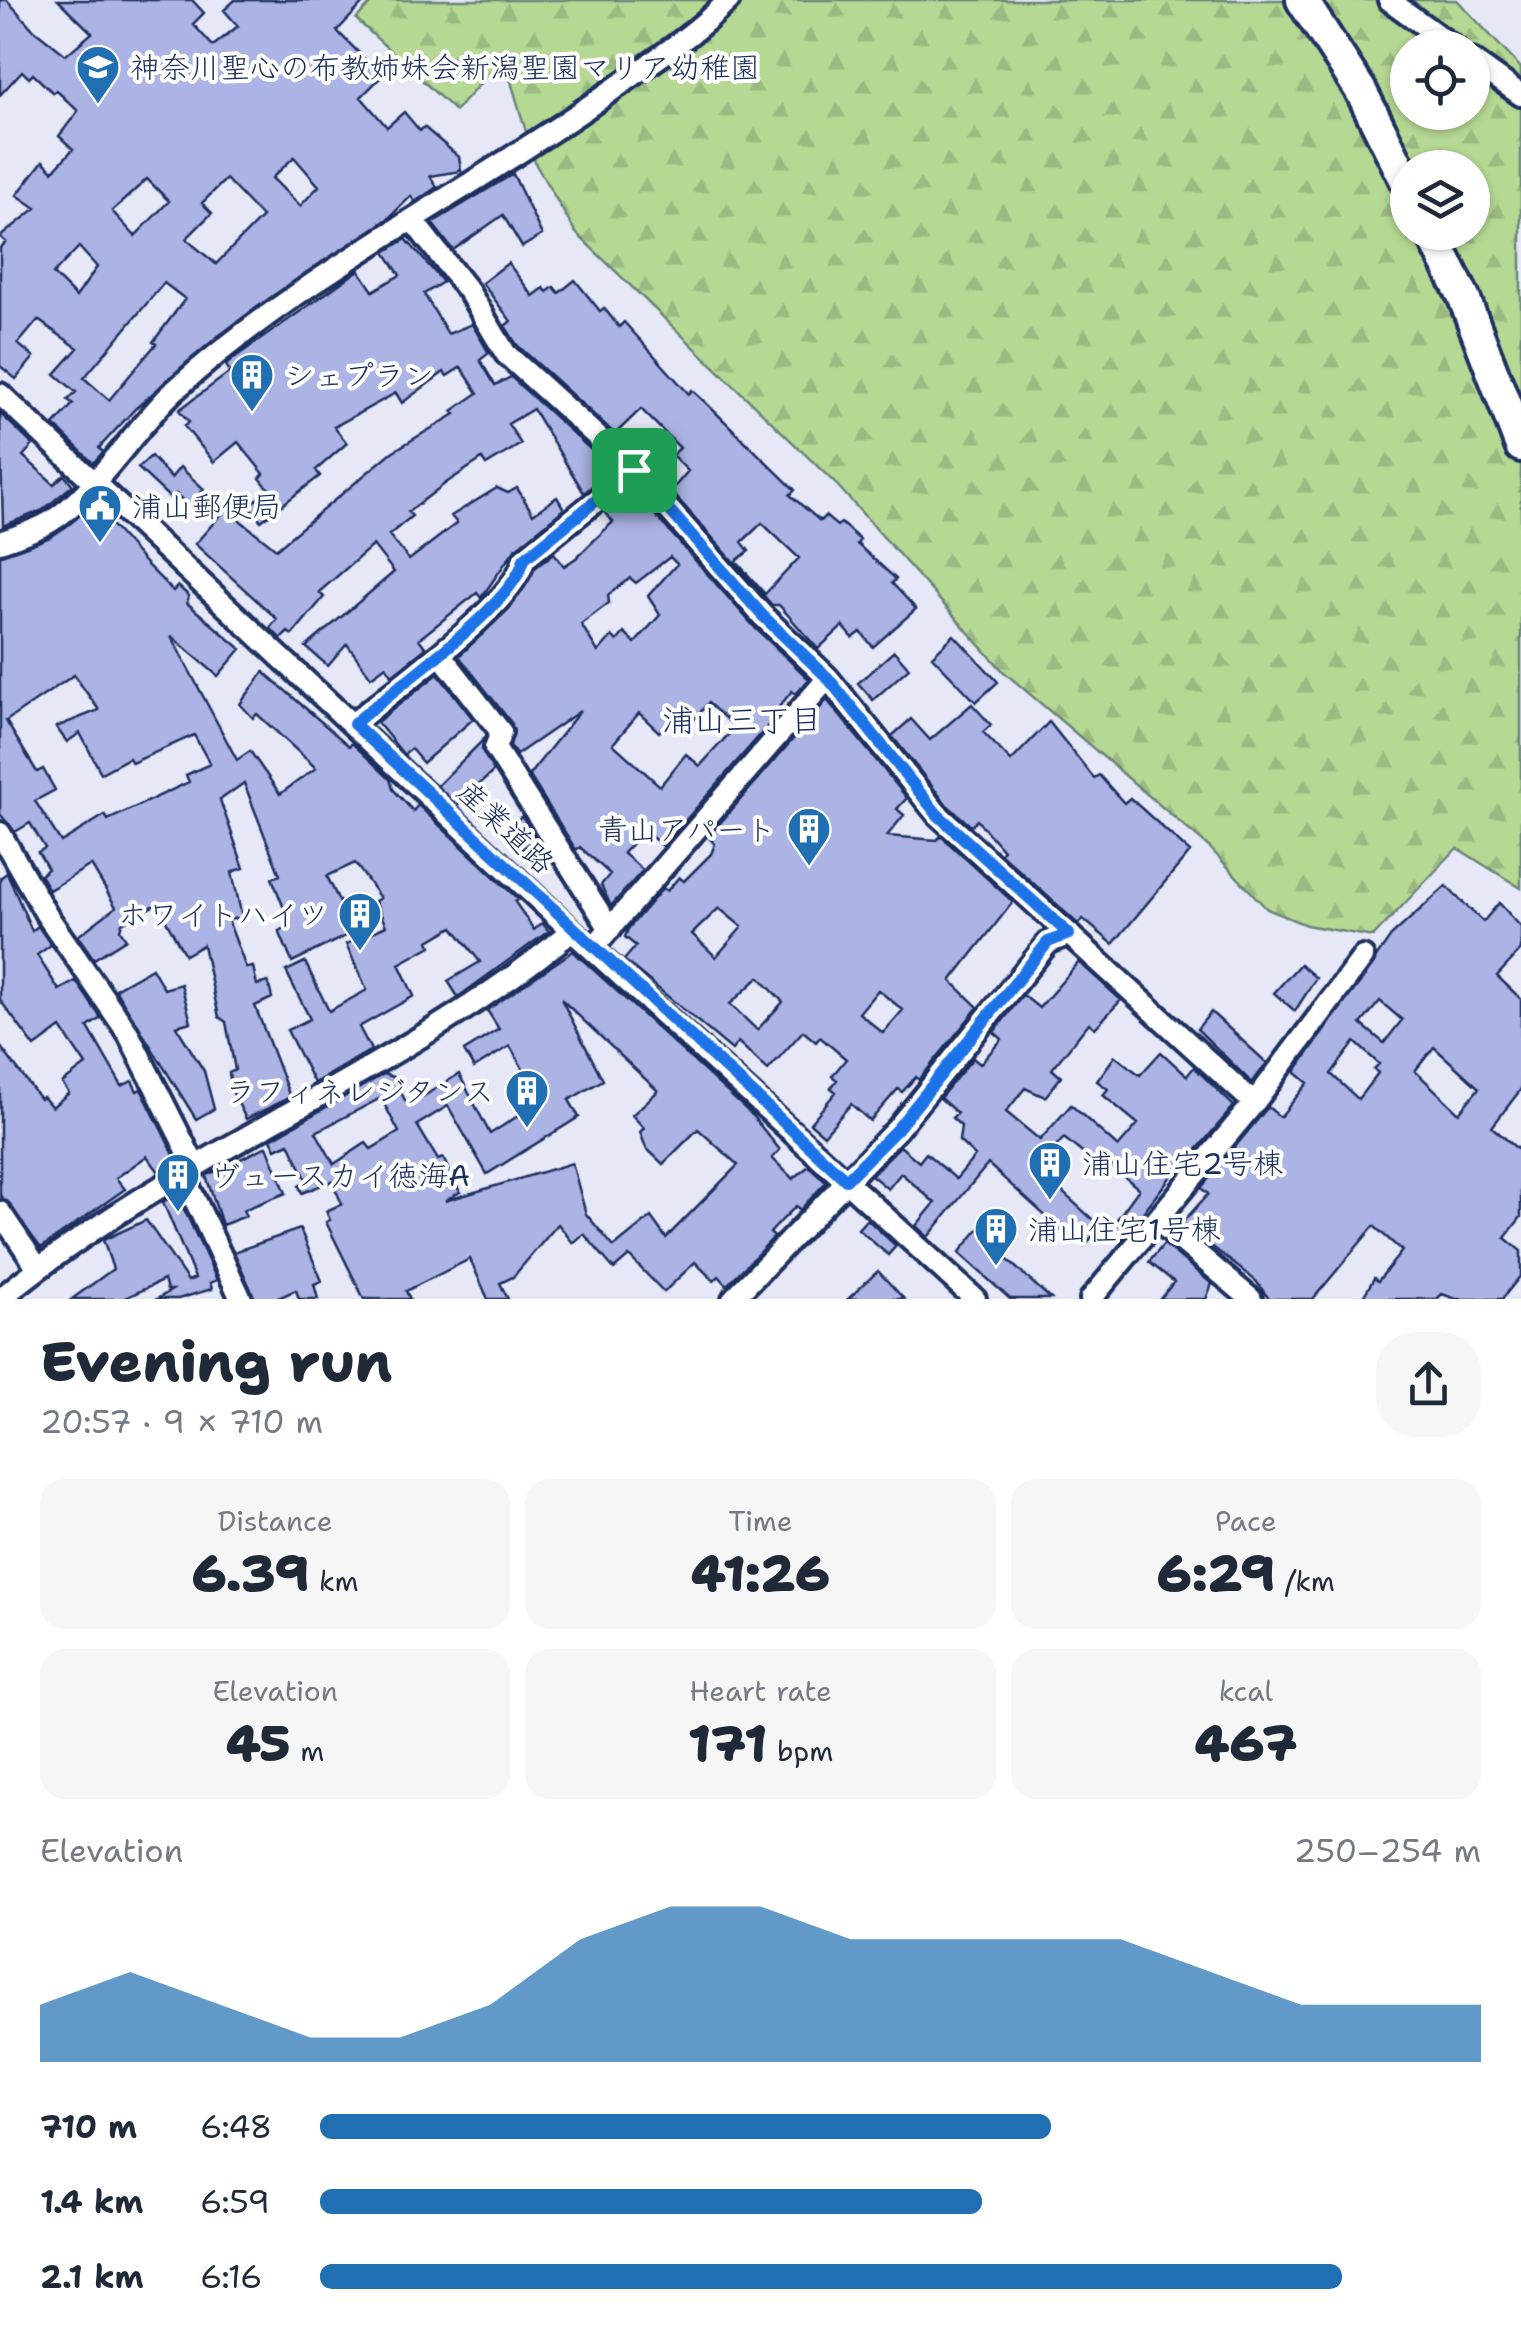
<!DOCTYPE html>
<html lang="en">
<head>
<meta charset="utf-8">
<style>
	:root { --surface:#fff; --page:#f6f6f7; --text:#1f2937; --muted:#747a83; --accent:#1f6fb2 }
	body { margin:0; font-family:"Shantell Sans","Klee One",sans-serif; background:var(--page); color:var(--text); height:100vh; display:flex; flex-direction:column; font-size:38px; white-space:nowrap }
	* { box-sizing:border-box; margin:0 }
	p { font-size:32px; color:var(--muted) }
	.icon { flex:none; width:55px; height:55px; fill:none; stroke:currentColor; stroke-width:2; stroke-linecap:round; stroke-linejoin:round }
	.map { position:relative; height:1299px; overflow:hidden }
	.sheet { display:flex; flex-direction:column; background:var(--surface); flex:1 }
	.sheet>* { flex:none }
	.buttons { position:absolute; left:1390px; top:30px; display:grid; gap:20px }
	.buttons a { display:grid; place-items:center; width:100px; height:100px; border-radius:50%; background:var(--surface); box-shadow:0 2px 8px #0004; font-size:50px }
	.pin { position:absolute; display:grid; place-items:center; width:85px; height:85px; color:#fff; margin:-42px; border-radius:20px; box-shadow:0 5px 15px #0006 }
	.round { display:grid; place-items:center; flex:none; width:105px; height:105px; border-radius:40px; background:var(--page) }
	.headline { display:flex; align-items:center; justify-content:space-between; height:170px; padding:0 40px }
	h1 { font-size:55px; font-weight:800; line-height:75px }
	.figures { display:grid; grid-template-columns:repeat(3,1fr); gap:15px; height:170px; padding:10px 40px }
	.figures div { display:grid; align-content:center; border-radius:25px; background:var(--page); text-align:center }
	.figures b { font-size:50px; font-weight:800 }
	.figures small { font-size:28px; font-weight:400 }
	.figures p { font-size:28px }
	.chart { height:280px; padding:20px 40px }
	.chart p { display:flex; justify-content:space-between }
	.chart svg { width:100%; height:180px; margin-top:10px; fill:var(--accent); opacity:.7 }
	ul { padding:0 40px; list-style:none; font-size:32px }
	li { display:grid; grid-template-columns:160px 120px 1fr; align-items:center; height:75px }
	li i { height:25px; border-radius:12px; background:var(--accent) }
	.map>svg:first-child { display:block }
	.forest { fill:url(#forest-firs); stroke:#688478; stroke-width:2.5; fill-rule:evenodd }
	.building { fill:#acb4e5; stroke:#1b2f5e; stroke-width:2.5; fill-rule:evenodd }
	.lines { fill:none; stroke-linecap:round; stroke-linejoin:round }
	.minor-casing { stroke:#1b2f5e; stroke-width:28 }
	.highway-casing { stroke:#1b2f5e; stroke-width:38 }
	.minor { stroke:#fff; stroke-width:20 }
	.highway { stroke:#fff; stroke-width:30 }
	.route-casing { stroke:#fff; stroke-width:20 }
	.route { stroke:#1a73e8; stroke-width:12 }
	.labels { text-anchor:middle; dominant-baseline:central; stroke-width:8; stroke-linejoin:round; paint-order:stroke }
	.poi-label { font-size:30px; fill:#1b2f5e; stroke:#fff; text-anchor:start }
	.street-label { font-size:30px; fill:#1b2f5e; stroke:#fff }
	.neighbourhood-label { font-size:32px; fill:#1b2f5e; stroke:#fff }
</style>
</head>
<body>
<div class="map">
<svg width="1521" height="1299" viewBox="0 0 1521 1299">
	<defs>
		<pattern id="forest-firs" width="22" height="20" patternUnits="userSpaceOnUse" patternTransform="scale(2.5)"><rect width="22" height="20" fill="#b5d893"/><path d="M5 1l3.5 6h-7zM16 11l3.5 6h-7z" fill="#9bba81"/></pattern>
	</defs>
	<rect width="100%" height="100%" fill="#e6e8f7"/>
	<filter id="ink" filterUnits="userSpaceOnUse"><feTurbulence type="fractalNoise" baseFrequency=".01" numOctaves="2"/><feDisplacementMap in="SourceGraphic" scale="20" xChannelSelector="R" yChannelSelector="G"/><feConvolveMatrix kernelMatrix="1 2 1 2 8 2 1 2 1" color-interpolation-filters="sRGB"/></filter>
	<g filter="url(#ink)">
		<!-- forest -->
		<path class="forest" d="M374 0H1457L1521 68V888L1457 848 1373 937 1306 925 1267 909 1210 848 1004 672 837 485 576 233 536 165 504 58 455 111 356 19ZM1408 48H1472V112H1408ZM1408 168H1472V232H1408Z"/>
		<!-- building -->
		<path class="building" d="M0 0H7L32 28 66 55 92 33 58 0H192L204 13 193 24 213 46 238 26 224 10 235 0H366L337 31 382 76 361 97 387 127 404 112 420 131 424 127 459 157 461 171 430 176 437 187 415 202 411 196 389 218 217 337 135 409 99 448 103 452 93 463 54 425 73 404 68 400 76 392 55 374 78 348 38 320 18 344 34 357 16 379 0 366V248L6 242 0 237 36 208 17 195 43 161 53 171 73 149 59 136 78 111 56 90 53 93 33 74 29 78 22 71 0 95ZM294 157 319 186 300 206 272 178ZM147 179 169 201 135 236 112 211ZM226 179 262 217 216 264 186 239 212 213 202 203ZM79 247 97 267 76 297 53 274ZM164 283 185 299 153 342 156 344 109 400 84 378Z
			M513 174 542 235 522 247 503 215 453 250 432 223Z
			M406 239 443 282 424 294 448 334 472 324 489 353 480 360 495 385 511 377 601 459 598 461 608 473 584 493 533 409 508 424 521 444 486 465 482 459 446 483 408 512 412 516 389 535 409 560 457 523 451 516 497 488 508 493 517 488 533 514 557 497 564 509 515 549 481 598 477 593 419 639 426 648 392 675 386 666 371 677 347 644 328 666 306 647 394 572 373 545 319 592 324 597 292 635 288 632 281 639 270 628 277 619 195 544 226 509 276 549 392 452 455 414 452 411 478 393 461 367 447 376 444 372 402 403 396 393 334 427 347 443 316 470 320 476 261 521 249 506 269 489 260 478 264 474 238 442 214 462 184 426 189 422 179 410 230 372 226 365 234 358 359 270 373 291 400 275 385 252Z
			M508 263 533 296 544 288 547 292 554 287 559 293 575 280 600 311 604 308 619 327 624 322 689 394 692 390 705 402 795 490 790 495 820 521 825 516 837 526 841 523 860 540 857 544 896 579 892 583 916 609 873 647 861 632 853 638 843 626 818 649 779 605H772L671 491 688 471 672 455 680 448 641 409 615 434 517 345 505 326 511 321 482 283ZM762 523 799 558 765 594 736 561 749 551 742 542Z
			M0 413 33 445 23 456 54 484 64 475 73 485 43 510 3 526Z
			M151 456 171 478 180 467 204 489 189 506 176 494 171 499 138 468Z
			M632 489 756 629 809 679 796 694 792 691 770 718 773 720 663 846 644 831 623 853 643 870 611 906 601 885 610 874 580 847 576 850 529 775 580 711 516 755 510 746 512 724 459 656 510 608 535 568 554 553 564 566 576 558 613 522 604 512ZM670 557 677 564 648 596 660 615 635 643 624 633 617 641 612 636 598 652 581 624 609 603 608 595 630 578 636 583ZM708 703 735 727 700 766 686 754 660 786 613 744 639 713 659 732 673 717 687 728Z
			M93 504 145 563 173 591 178 586 189 596 187 603 241 649 218 676 171 636 237 760 250 751 280 794 316 768 257 714 253 718 240 704 264 672 349 746 352 743 390 779 393 789 413 811 418 805 518 899 515 902 534 930 542 923 549 931 458 997 448 981 480 962 453 927 429 941 431 946 399 964 414 996 359 1027 371 1050 314 1083 287 1030 310 1019 286 971 305 962 329 1011 367 990 346 944 386 926 375 901 380 898 355 863 327 876 354 932 292 962 279 931 291 926 272 878 280 875 244 783 220 800 244 868 232 872 242 917 228 920 246 968 253 967 257 985 268 982 272 998 255 1006 290 1097 246 1119 232 1091 229 1073 235 1070 226 1022 219 1017 203 945 185 955 157 904 122 923 120 930 126 939 94 959 78 936 116 907 91 865 49 890 40 875 48 869 38 852 45 848 30 823 15 832 0 814V555L51 537ZM74 675 99 710 56 727 67 742 80 733 101 773 129 758 132 763 194 735 210 764 186 775 189 782 108 820 105 815 61 842 35 801 55 790 43 769 37 772 6 721Z
			M954 635 998 682 976 702 932 656Z
			M894 651 909 668 873 700 858 683Z
			M438 674 473 719 423 763 411 749 404 755 377 722Z
			M827 700 907 798 897 809 904 815 887 836 937 840 941 836 1013 902 951 981 978 1007 919 1080 916 1077 902 1092 898 1089 870 1121 851 1104 824 1135 810 1123 836 1092 831 1088 837 1080 832 1076 846 1059 820 1037 816 1042 803 1031 768 1070 738 1042 732 1050 624 960 636 946 625 937 628 929 663 888 667 891 679 877 684 881 711 854 715 844 708 837ZM719 908 742 927 716 957 692 934ZM759 977 783 1002 757 1030 730 1004ZM878 990 903 1010 883 1033 859 1013Z
			M972 704 991 725 983 732 1011 761 1049 722 1094 778 1099 775 1124 803 1130 798 1190 852 1113 944 1083 919 1078 924 1000 853 1003 850 977 820 971 826 947 805 892 736 911 719 930 740Z
			M484 739 482 750 494 771 457 805 437 786Z
			M522 816 536 839 517 853 502 831Z
			M7 873 32 931 38 926 51 945 37 955 59 990 76 981 101 1018 88 1027 122 1086 132 1081 137 1091 141 1089 177 1161 159 1172 147 1156 116 1178 125 1189 41 1248 0 1195V1046L40 1099 43 1097 52 1107 69 1093 62 1083 86 1065 61 1028 35 1047 0 1000V878Z
			M1446 886 1483 922 1499 903 1521 927V950L1497 976 1521 999V1089L1492 1127 1521 1152V1217L1505 1238 1521 1251V1275L1502 1299H1456L1442 1294 1437 1299H1362L1374 1278 1378 1281 1402 1251 1374 1226 1313 1299H1269L1256 1281 1182 1223 1208 1194 1201 1188 1268 1107 1280 1117 1308 1083 1295 1072 1391 936ZM1380 1001 1402 1020 1384 1043 1361 1024ZM1355 1042 1379 1064 1374 1069 1378 1073 1358 1099 1331 1074ZM1434 1047 1479 1088 1459 1113 1415 1071Z
			M573 951 750 1113 780 1150 772 1158 793 1179 809 1166 826 1182 800 1210 796 1206 781 1221 770 1233 774 1237 727 1285 719 1276 714 1281 695 1262 664 1292 629 1256 614 1269 584 1234 573 1243 558 1224 513 1277 500 1283 508 1299H488L470 1259 406 1291 410 1299H364L326 1222 330 1220 326 1211 342 1204 332 1181 302 1193 299 1186 307 1181 289 1143 276 1149 271 1139 384 1074 393 1077 408 1106 459 1074 490 1134 541 1101 510 1046 474 1068 464 1051 499 1029 487 1010ZM561 999 658 1091 632 1115 644 1128 640 1132 646 1148 663 1164 698 1129 738 1165 666 1238 651 1217 614 1247 586 1214 572 1163 445 1201 460 1192 443 1158 438 1160 417 1125 448 1106 487 1174 579 1117 569 1100 603 1080ZM381 1098 399 1132 371 1149 366 1143 334 1164 316 1132Z
			M1079 962 1121 1000 1095 1028 1089 1023 1052 1069 1061 1077 1045 1097 1025 1088 1006 1112 1040 1140 1071 1105 1118 1147 1138 1124 1103 1095 1108 1089 1097 1081 1115 1056 1140 1075 1161 1052 1187 1076 1194 1067 1234 1106 1195 1152 1192 1149 1120 1242 1107 1233 1139 1189 1103 1159 1097 1165 1064 1138 1042 1162 1054 1172 1048 1179 1101 1227 1085 1245 1076 1238 1073 1241 988 1164 928 1237 916 1226 935 1203 901 1173 888 1189 871 1175 900 1146 919 1162 926 1153 956 1179 975 1156 959 1141 961 1126 952 1118 957 1113 940 1098 973 1058 980 1064 1002 1039 994 1032 1023 995 1039 1008Z
			M1300 964 1316 978 1295 1011 1274 993Z
			M152 968 164 989 181 984 191 1022 176 1026 204 1071 214 1109 196 1119 115 989Z
			M1211 1012 1267 1063 1252 1083 1197 1029Z
			M267 1146 286 1193 243 1210 246 1216 222 1225 206 1176Z
			M177 1194 217 1280 210 1283 212 1289 178 1299H157L172 1290H167L164 1280 123 1299H72L113 1269 103 1240 146 1220 188 1281 195 1278 163 1202Z
			M867 1219 896 1246 888 1255 858 1229Z
			M987 1219 1002 1233 991 1245 1051 1299H1010L959 1253Z
			M300 1229 322 1281 314 1284 318 1299H299L296 1290 276 1299H255L234 1252Z
			M1164 1244 1212 1284 1206 1299H1160L1174 1282 1149 1262Z
			M878 1271 904 1299H848Z"/>
		<g class="lines">
			<defs>
				<path id="minor" d="M1389 0 1455 48
					M1472 60 1521 95
					M413 221 469 292 506 354 634 470 762 615 828 678 937 814 1254 1103
					M0 394 572 931 975 1299
					M0 542C16 536 35 531 50 522 93 496 135 427 175 390 305 272 466 194 608 93 649 64 693 36 729 0
					M440 654 501 732 495 748 610 929
					M353 724C393 689 515 605 524 559L634 470
					M0 833 46 914 128 1033 195 1166
					M592 949 828 678
					M183 1174 241 1299
					M0 1212 38 1268
					M1157 1220 1251 1299
					M0 1299C176 1153 396 1076 572 931
					M733 1299 897 1129 1048 943 1069 934
					M1091 1299 1254 1103 1363 957"/>
				<path id="highway" d="M1302 0 1361 91 1408 185
					M1431 232 1464 298 1521 446"/>
			</defs>
			<!-- minor casing -->
			<use href="#minor" class="minor-casing"/>
			<!-- highway casing -->
			<use href="#highway" class="highway-casing"/>
			<!-- minor -->
			<use href="#minor" class="minor"/>
			<!-- highway -->
			<use href="#highway" class="highway"/>
		</g>
	</g>
	<g class="lines" filter="url(#ink)">
		<defs>
			<path id="route" d="M634 470 762 615 828 678 937 814 1069 934 1048 942 897 1129 846 1180 354 724C393 688 515 605 524 559Z"/>
		</defs>
		<!-- route casing -->
		<use href="#route" class="route-casing"/>
		<!-- route -->
		<use href="#route" class="route"/>
	</g>
	<!-- icons -->
	<defs>
		<symbol id="school-pin" viewBox="-11 -11 22 30"><path d="M0 17L-7.5 6A9.5 9.5 0 1 1 7.5 6Z" fill="#1f6fb2" stroke="#fff"/><path d="M0-5L7-2L0 1L-7-2ZM-4 1L0 2.5L4 1V4Q0 6-4 4Z" fill="#fff"/></symbol>
		<symbol id="building-pin" viewBox="-11 -11 22 30"><path d="M0 17L-7.5 6A9.5 9.5 0 1 1 7.5 6Z" fill="#1f6fb2" stroke="#fff"/><path d="M-4-6H4V6H1V3H-1V6H-4ZM-2.5-4.3h1.7v1.8h-1.7ZM.8-4.3h1.7v1.8H.8ZM-2.5-1h1.7V.8h-1.7ZM.8-1h1.7V.8H.8Z" fill="#fff"/></symbol>
		<symbol id="civic-pin" viewBox="-11 -11 22 30"><path d="M0 17L-7.5 6A9.5 9.5 0 1 1 7.5 6Z" fill="#1f6fb2" stroke="#fff"/><path d="M-.6-6.5H3V-4.5H.6V-3L4-1V1h2V6H-6V1h2V-1L-.6-3ZM-1.2 2.5V6h2.4V2.5Z" fill="#fff"/></symbol>
	</defs>
	<g fill-rule="evenodd">
		<use href="#school-pin" x="73" y="42" width="50" height="68"/>
		<use href="#building-pin" x="227" y="350" width="50" height="68"/>
		<use href="#civic-pin" x="75" y="481" width="50" height="68"/>
		<use href="#building-pin" x="784" y="804" width="50" height="68"/>
		<use href="#building-pin" x="335" y="889" width="50" height="68"/>
		<use href="#building-pin" x="502" y="1066" width="50" height="68"/>
		<use href="#building-pin" x="1025" y="1138" width="50" height="68"/>
		<use href="#building-pin" x="153" y="1150" width="50" height="68"/>
		<use href="#building-pin" x="971" y="1204" width="50" height="68"/>
	</g>
	<g class="labels">
		<!-- poi labels -->
		<g class="poi-label">
			<text x="130" y="67">神奈川聖心の布教姉妹会新潟聖園マリア幼稚園</text>
			<text x="284" y="375">シェプラン</text>
			<text x="132" y="506">浦山郵便局</text>
			<text x="776" y="829" text-anchor="end">青山アパート</text>
			<text x="328" y="914" text-anchor="end">ホワイトハイツ</text>
			<text x="494" y="1091" text-anchor="end">ラフィネレジタンス</text>
			<text x="1082" y="1163">浦山住宅2号棟</text>
			<text x="210" y="1175">ヴュースカイ徳海A</text>
			<text x="1028" y="1229">浦山住宅1号棟</text>
		</g>
		<!-- street labels -->
		<g class="street-label">
			<text transform="translate(506 827) rotate(43)">産業道路</text>
		</g>
		<!-- neighbourhood labels -->
		<g class="neighbourhood-label">
			<text x="742" y="719">浦山三丁目</text>
		</g>
	</g>
</svg>
<div class="buttons">
<a><svg class="icon" aria-label="locate" viewBox="0 0 24 24"><circle cx="12" cy="12" r="6"/><path d="M12 2v4M12 18v4M2 12h4M18 12h4"/></svg></a>
<a><svg class="icon" aria-label="layers" viewBox="0 0 24 24"><path d="M12 4l9 5-9 5-9-5zM3 14l9 5 9-5"/></svg></a>
</div>
<div class="pin" style="left:634px;top:470px;background:#1e9e55"><svg class="icon" aria-label="arrive" viewBox="0 0 24 24"><path d="M6 21V4h12l-3 4 3 4H6"/></svg></div>
</div>
<section class="sheet">
<div class="headline"><div><h1>Evening run</h1><p>20:57 · 9 × 710 m</p></div><a class="round"><svg class="icon" aria-label="share" viewBox="0 0 24 24"><path d="M12 15V3M7 8l5-5 5 5M5 13v7h14v-7"/></svg></a></div>
<div class="figures">
<div><p>Distance</p><b>6.39<small> km</small></b></div>
<div><p>Time</p><b>41:26</b></div>
<div><p>Pace</p><b>6:29<small> /km</small></b></div>
</div>
<div class="figures">
<div><p>Elevation</p><b>45<small> m</small></b></div>
<div><p>Heart rate</p><b>171<small> bpm</small></b></div>
<div><p>kcal</p><b>467</b></div>
</div>
<div class="chart"><p><span>Elevation</span>250–254 m</p>
<svg viewBox="0 0 160 44" preserveAspectRatio="none"><path d="M0 44V30L10 22L20 30L30 38L40 38L50 30L60 14L70 6L80 6L90 14L100 14L110 14L120 14L130 22L140 30L150 30L160 30V44z"/></svg>
</div>
<ul>
<li><b>710 m</b>6:48<i style="width:63%"></i></li>
<li><b>1.4 km</b>6:59<i style="width:57%"></i></li>
<li><b>2.1 km</b>6:16<i style="width:88%"></i></li>
</ul>
</section>
</body>
</html>
